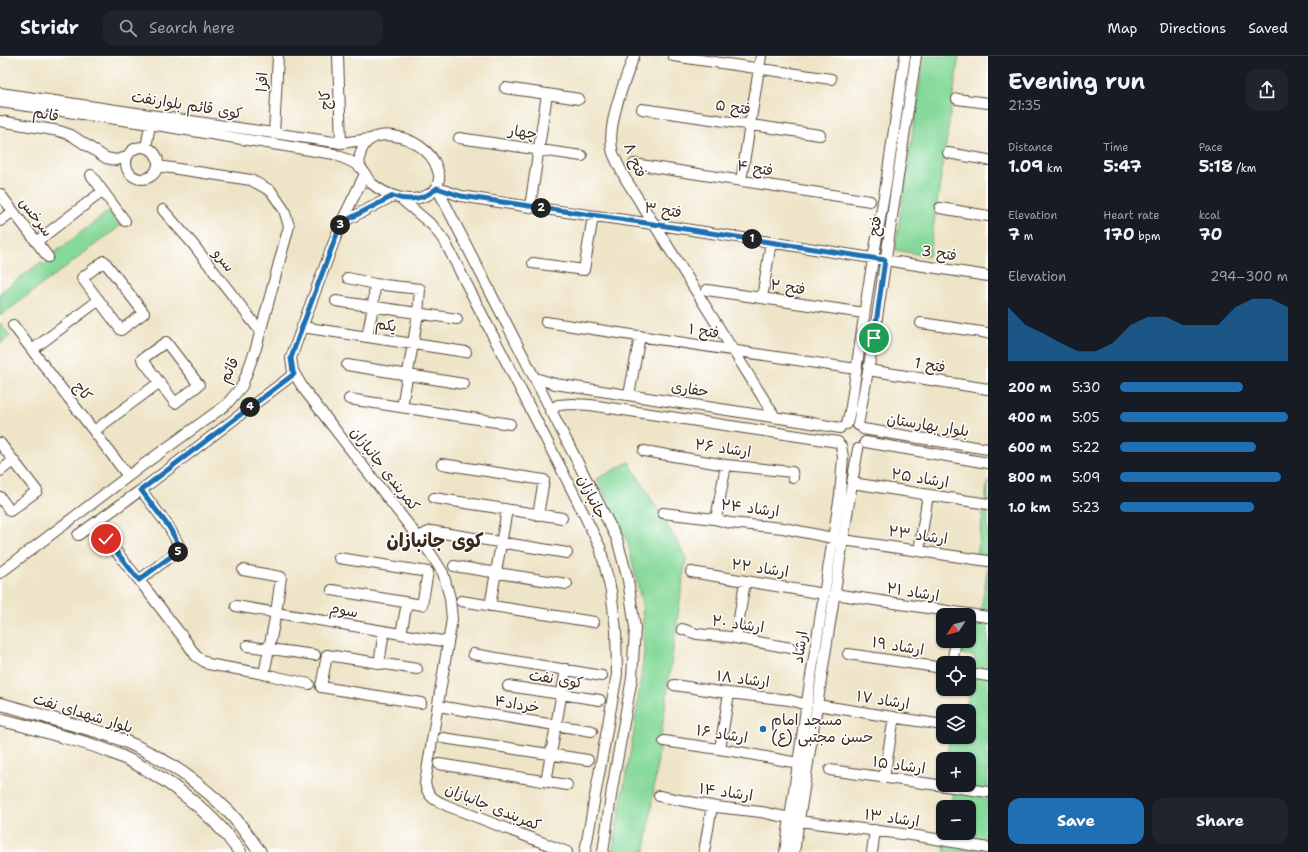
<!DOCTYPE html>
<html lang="en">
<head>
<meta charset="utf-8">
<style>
	:root { --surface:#171b24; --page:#20242c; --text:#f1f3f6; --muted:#9ea1a6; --line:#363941; --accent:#1f6fb2 }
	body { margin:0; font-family:"Shantell Sans","Playpen Sans Arabic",sans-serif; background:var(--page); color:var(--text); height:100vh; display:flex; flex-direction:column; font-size:15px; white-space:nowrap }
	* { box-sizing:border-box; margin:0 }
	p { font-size:13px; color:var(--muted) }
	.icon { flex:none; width:22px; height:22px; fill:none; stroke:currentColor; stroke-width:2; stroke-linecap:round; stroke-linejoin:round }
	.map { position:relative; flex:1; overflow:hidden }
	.sheet { display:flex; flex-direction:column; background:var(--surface); width:320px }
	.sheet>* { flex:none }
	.needle { width:26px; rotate:234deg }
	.fabs { position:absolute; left:936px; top:552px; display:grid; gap:8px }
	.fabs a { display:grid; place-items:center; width:40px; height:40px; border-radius:8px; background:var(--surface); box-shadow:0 1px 3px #0004; font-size:20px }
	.pin { position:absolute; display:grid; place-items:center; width:34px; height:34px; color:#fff; margin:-17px; border:2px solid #fff; border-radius:50%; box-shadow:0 1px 4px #0007 }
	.km { position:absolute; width:20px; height:20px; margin:-10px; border-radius:50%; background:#222; color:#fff; font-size:11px; line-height:20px; text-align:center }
	.round { display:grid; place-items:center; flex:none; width:42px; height:42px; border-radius:12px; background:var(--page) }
	.overview { display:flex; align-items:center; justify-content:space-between; height:68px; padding:0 20px }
	h1 { font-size:22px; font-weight:700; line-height:30px }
	.stats { display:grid; grid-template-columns:repeat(3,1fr); gap:6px; height:68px; padding:4px 20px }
	.stats div { display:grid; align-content:center }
	.stats b { font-size:17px; font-weight:700 }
	.stats small { font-size:11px; font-weight:400 }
	.stats p { font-size:11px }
	.chart { height:112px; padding:8px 20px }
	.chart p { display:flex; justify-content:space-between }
	.chart svg { width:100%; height:72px; margin-top:4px; fill:var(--accent); opacity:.7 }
	.button { display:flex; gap:8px; margin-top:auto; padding:8px 20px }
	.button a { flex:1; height:46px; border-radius:12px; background:var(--accent); color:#fff; font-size:16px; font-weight:700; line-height:46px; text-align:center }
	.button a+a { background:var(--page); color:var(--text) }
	ul { padding:0 20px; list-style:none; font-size:13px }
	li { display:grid; grid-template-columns:64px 48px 1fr; align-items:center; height:30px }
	li i { height:10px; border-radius:5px; background:var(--accent) }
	header { display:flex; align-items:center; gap:24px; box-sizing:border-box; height:56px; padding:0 20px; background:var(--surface); border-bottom:1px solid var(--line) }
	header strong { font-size:19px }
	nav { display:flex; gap:22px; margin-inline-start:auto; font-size:14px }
	.search { width:280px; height:36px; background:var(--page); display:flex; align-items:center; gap:10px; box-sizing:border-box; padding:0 14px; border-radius:12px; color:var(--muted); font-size:15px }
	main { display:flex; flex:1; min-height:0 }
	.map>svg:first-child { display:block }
	.green { fill:#86d99a; stroke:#60825c }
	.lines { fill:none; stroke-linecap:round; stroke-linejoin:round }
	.minor-casing { stroke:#564637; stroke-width:12 }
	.major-casing { stroke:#564637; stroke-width:14 }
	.minor { stroke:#fff; stroke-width:10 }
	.major { stroke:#fff; stroke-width:12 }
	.route-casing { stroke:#fff; stroke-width:8 }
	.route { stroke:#1f6fb2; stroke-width:5 }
	.poi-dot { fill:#1f6fb2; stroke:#fff; stroke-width:1.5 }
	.labels { text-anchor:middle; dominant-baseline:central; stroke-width:3; stroke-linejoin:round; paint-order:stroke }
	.street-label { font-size:15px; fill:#3b2a1e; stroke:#fff }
	.poi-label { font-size:15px; fill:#3b2a1e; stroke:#fff; text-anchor:start }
	.district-label { font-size:19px; font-weight:bold; fill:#3b2a1e; stroke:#fff }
</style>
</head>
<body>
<header>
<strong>Stridr</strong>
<div class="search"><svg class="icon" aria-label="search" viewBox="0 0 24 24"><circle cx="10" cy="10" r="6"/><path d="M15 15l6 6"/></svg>Search here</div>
<nav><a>Map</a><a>Directions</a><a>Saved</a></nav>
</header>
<main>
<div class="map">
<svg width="988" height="796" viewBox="0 0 988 796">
	<rect width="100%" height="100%" fill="#fff"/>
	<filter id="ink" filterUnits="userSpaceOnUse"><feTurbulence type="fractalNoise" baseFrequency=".025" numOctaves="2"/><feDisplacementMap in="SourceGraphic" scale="8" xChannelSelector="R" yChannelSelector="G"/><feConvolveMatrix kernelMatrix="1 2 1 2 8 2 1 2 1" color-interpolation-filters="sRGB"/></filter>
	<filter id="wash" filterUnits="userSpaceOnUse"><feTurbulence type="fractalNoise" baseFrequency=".012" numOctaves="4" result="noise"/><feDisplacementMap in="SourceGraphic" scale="16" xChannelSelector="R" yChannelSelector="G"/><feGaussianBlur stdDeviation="0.9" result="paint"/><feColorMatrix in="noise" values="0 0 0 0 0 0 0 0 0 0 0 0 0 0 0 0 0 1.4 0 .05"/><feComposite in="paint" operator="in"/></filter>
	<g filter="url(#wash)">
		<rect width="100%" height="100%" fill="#eee4c7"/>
		<!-- green -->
		<path class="green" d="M924 0H959L929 200 895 194Z
			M109 155 120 170 0 260V237L41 206 44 210 52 204 53 198Z
			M0 267 10 280 0 288Z
			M629 406 686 501 645 796H612L634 675 644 596 642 548 628 487 597 423Z
			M988 425V500L977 499Z
			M988 510V766L983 796H944L947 777H969V751H951L955 729H969V703H947L949 681H969V655H966L975 600 960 598 962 585H969V565L979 566Z"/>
	</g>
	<g filter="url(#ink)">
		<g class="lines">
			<defs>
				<path id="minor" d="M338 0 341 87
					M634 0C625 24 605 72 613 97 616 105 621 114 625 122L775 361
					M673 0 831 23
					M505 32 547 38 530 151
					M0 37 341 87 370 83
					M547 38 579 43
					M957 43 988 47
					M0 46 150 68 334 98C342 102 354 105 361 112 365 116 367 123 371 127 388 141 416 151 435 134 438 131 438 127 439 123 440 119 438 116 437 112 426 77 354 61 360 111
					M642 53 820 79
					M0 65 59 75 71 79 106 102 116 104 127 101
					M274 78 278 0
					M459 82 582 100
					M126 107a16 16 0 1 1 32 0a16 16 0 1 1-32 0Z
					M146 92 151 63
					M948 97 988 104
					M634 108 870 145
					M365 118 341 167 302 271 291 302 293 315 303 332 431 498 443 517 450 542 452 563 425 727C428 742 435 744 448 750L567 796
					M91 119 125 165
					M741 125 761 0
					M437 132 617 483 628 524 635 572 632 622 612 733 603 796
					M437 132 461 140 530 151 653 168 988 220
					M0 138 48 201
					M400 142 433 170 445 186 573 436 600 491 611 535 616 574 617 618 585 796
					M940 152 988 160
					M163 154 192 187 260 275
					M0 165 13 155
					M341 167 393 140
					M36 186 103 135
					M104 205 144 257 121 274 82 222Z
					M533 207 584 214 593 160
					M348 222 375 228
					M707 234 864 257
					M762 242 771 186
					M336 245 457 263
					M546 266 856 313
					M921 267 988 277
					M13 269 128 420
					M302 271 466 296
					M367 281 373 251 375 228 420 233 418 258 402 351
					M166 286 199 329 175 347 142 303Z
					M32 294 99 244
					M347 309 464 328
					M868 314 988 333
					M294 318 141 434 169 471 181 493 139 524 185 584 196 600 208 608 264 618 309 628
					M535 322 555 328 806 366 840 372
					M629 339 640 280
					M349 343 510 368
					M550 355 558 349 572 348 590 349 838 386
					M847 368 851 350 868 233 886 128 905 0
					M858 369 874 282 916 0
					M863 373 988 393
					M94 375 160 326
					M865 386 988 407
					M0 387 37 435 10 455 0 441
					M644 395 726 409 792 416 793 422
					M442 408 544 424 538 459
					M0 415 13 405
					M852 427 988 448
					M434 442 562 462
					M663 457 714 463 730 467 783 472 843 484 988 505
					M716 463 726 409
					M78 479 141 434
					M418 481 431 475 567 497
					M106 483 139 524
					M919 495 928 439
					M454 510 567 528
					M243 514 281 521 276 557 264 618
					M691 516 824 538
					M0 517 143 409 226 349 242 330 256 292 289 170 284 154 271 135 251 124 158 110
					M332 534 422 549 428 516 339 502
					M834 538 988 561
					M461 545 594 566
					M236 550 448 586
					M490 550 507 454
					M682 573 697 578 730 581 791 592
					M401 578 407 547
					M736 582 745 525
					M247 590 315 599
					M473 598 602 620
					M848 598 943 612
					M952 607 956 585
					M379 608 384 575
					M417 613 327 599 321 631 421 647
					M969 617 988 620
					M674 629 720 636 789 644 807 649
					M508 630 600 644
					M817 649 943 669
					M438 650 592 675
					M443 682 588 704
					M664 685 739 696 798 707
					M720 693 729 637
					M439 708 567 729
					M830 714 988 736
					M884 722 894 661
					M546 726 566 613
					M659 740 716 751 761 756 790 762
					M799 765 918 780 988 792
					M704 796 712 750
					M785 796 810 626 840 439 843 401 841 390
					M794 796 852 427 858 393
					M872 796 875 774"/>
				<path id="major" d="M0 648C18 652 35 658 53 663 74 669 96 674 117 682 158 698 197 724 228 755 240 767 249 782 260 796
					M0 664C17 667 33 672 50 677 71 683 92 688 111 696 160 716 210 753 240 796"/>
			</defs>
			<!-- minor casing -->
			<use href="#minor" class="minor-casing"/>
			<!-- major casing -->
			<use href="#major" class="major-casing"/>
			<!-- minor -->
			<use href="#minor" class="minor"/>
			<!-- major -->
			<use href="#major" class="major"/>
		</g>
	</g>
	<g class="lines" filter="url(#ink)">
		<defs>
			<path id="route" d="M106 483 139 524 181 493 169 471 141 434 294 318 293 316 291 302 302 271 341 167 393 140C408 146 425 143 437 132L461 140 653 168 885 204 874 282"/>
		</defs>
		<!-- route casing -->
		<use href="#route" class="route-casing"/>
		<!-- route -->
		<use href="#route" class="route"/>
	</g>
	<!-- markers -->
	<circle class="poi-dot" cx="763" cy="673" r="4"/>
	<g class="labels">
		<!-- street labels -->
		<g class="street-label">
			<text transform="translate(262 26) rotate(-87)">افرا</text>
			<text transform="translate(325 44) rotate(-92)">کاج</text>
			<text transform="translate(187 49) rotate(9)">کوی قائم بلوارنفت</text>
			<text transform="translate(733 51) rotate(8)">فتح ۵</text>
			<text transform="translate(46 58) rotate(11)">قائم</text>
			<text transform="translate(523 76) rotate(8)">چهار</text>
			<text transform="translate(635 104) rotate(67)">فتح ۸</text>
			<text transform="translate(755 112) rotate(9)">فتح ۴</text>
			<text transform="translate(663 154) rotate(8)">فتح ۳</text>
			<text transform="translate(36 161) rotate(53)">سرخس</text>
			<text transform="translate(875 170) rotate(-81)">فتح</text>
			<text transform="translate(939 197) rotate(9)">فتح 3</text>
			<text transform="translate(224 204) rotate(52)">سرو</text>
			<text transform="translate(788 231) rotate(8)">فتح ۲</text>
			<text transform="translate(386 269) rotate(9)">یکم</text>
			<text transform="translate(704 275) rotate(8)">فتح ۱</text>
			<text transform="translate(930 309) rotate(9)">فتح 1</text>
			<text transform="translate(229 314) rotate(-64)">قائم</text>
			<text transform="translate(690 333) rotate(9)">حفاری</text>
			<text transform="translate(83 335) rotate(53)">کاج</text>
			<text transform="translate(928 369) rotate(9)">بلوار بهارستان</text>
			<text transform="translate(723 392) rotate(8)">ارشاد ۲۶</text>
			<text transform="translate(385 413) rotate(52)">کمربندی جانبازان</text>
			<text transform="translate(920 422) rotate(9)">ارشاد ۲۵</text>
			<text transform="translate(592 441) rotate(64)">جانبازان</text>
			<text transform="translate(750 452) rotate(7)">ارشاد ۲۴</text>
			<text transform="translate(918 479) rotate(8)">ارشاد ۲۳</text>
			<text transform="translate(760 512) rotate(8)">ارشاد ۲۲</text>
			<text transform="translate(913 536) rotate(9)">ارشاد ۲۱</text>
			<text transform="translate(344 554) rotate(10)">سوم</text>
			<text transform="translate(738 568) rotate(8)">ارشاد ۲۰</text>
			<text transform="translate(898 590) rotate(9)">ارشاد ۱۹</text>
			<text transform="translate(800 591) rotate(-81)">ارشاد</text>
			<text transform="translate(556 623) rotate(9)">کوی نفت</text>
			<text transform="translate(743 623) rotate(7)">ارشاد ۱۸</text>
			<text transform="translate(883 644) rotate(9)">ارشاد ۱۷</text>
			<text transform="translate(517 648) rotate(9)">خرداد۴</text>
			<text transform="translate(83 657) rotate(17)">بلوار شهدای نفت</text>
			<text transform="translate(722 678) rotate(9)">ارشاد ۱۶</text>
			<text transform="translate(899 709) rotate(8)">ارشاد ۱۵</text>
			<text transform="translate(726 736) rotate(8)">ارشاد ۱۴</text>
			<text transform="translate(493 751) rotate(22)">کمربندی جانبازان</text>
			<text transform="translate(892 762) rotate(8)">ارشاد ۱۳</text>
		</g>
		<!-- poi labels -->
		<g class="poi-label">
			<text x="771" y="664">مسجد امام<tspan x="771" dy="17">حسن مجتبی (ع)</tspan></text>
		</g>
		<!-- district labels -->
		<g class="district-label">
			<text x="435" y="484">کوی جانبازان</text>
		</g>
	</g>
</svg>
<div class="fabs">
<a><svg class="needle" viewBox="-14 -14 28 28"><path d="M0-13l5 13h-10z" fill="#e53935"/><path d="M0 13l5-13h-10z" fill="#9ea1a6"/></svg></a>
<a><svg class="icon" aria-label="locate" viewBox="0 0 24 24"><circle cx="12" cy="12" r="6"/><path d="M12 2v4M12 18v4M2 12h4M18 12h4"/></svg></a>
<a><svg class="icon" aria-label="layers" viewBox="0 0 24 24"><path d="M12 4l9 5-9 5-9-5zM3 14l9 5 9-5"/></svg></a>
<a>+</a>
<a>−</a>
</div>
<div class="pin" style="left:874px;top:282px;background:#1e9e55"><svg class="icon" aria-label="arrive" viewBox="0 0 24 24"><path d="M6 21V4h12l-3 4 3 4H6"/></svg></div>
<div class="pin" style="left:106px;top:483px;background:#d93025"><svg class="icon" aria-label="check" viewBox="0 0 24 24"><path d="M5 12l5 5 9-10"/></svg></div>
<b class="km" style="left:752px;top:183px">1</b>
<b class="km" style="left:541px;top:152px">2</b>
<b class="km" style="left:340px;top:169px">3</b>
<b class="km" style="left:250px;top:351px">4</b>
<b class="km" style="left:178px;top:496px">5</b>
</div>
<section class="sheet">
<div class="overview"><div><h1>Evening run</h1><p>21:35</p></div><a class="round"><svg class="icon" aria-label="share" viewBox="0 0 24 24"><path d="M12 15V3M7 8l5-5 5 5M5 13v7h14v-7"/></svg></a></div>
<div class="stats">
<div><p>Distance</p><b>1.09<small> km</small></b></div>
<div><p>Time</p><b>5:47</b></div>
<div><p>Pace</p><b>5:18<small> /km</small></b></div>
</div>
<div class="stats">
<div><p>Elevation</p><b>7<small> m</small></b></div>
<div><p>Heart rate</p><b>170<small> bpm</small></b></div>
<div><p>kcal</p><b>70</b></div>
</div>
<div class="chart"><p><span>Elevation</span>294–300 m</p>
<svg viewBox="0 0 160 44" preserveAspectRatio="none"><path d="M0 44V11L10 22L20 27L30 33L40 38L50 38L60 33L70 22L80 17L90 17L100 22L110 22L120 22L130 11L140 6L150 6L160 11V44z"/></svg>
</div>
<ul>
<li><b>200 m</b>5:30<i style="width:73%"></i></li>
<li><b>400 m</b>5:05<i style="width:100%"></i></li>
<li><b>600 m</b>5:22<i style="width:81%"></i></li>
<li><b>800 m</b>5:09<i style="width:96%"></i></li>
<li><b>1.0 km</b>5:23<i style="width:80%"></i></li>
</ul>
<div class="button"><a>Save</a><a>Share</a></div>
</section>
</main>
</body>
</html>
